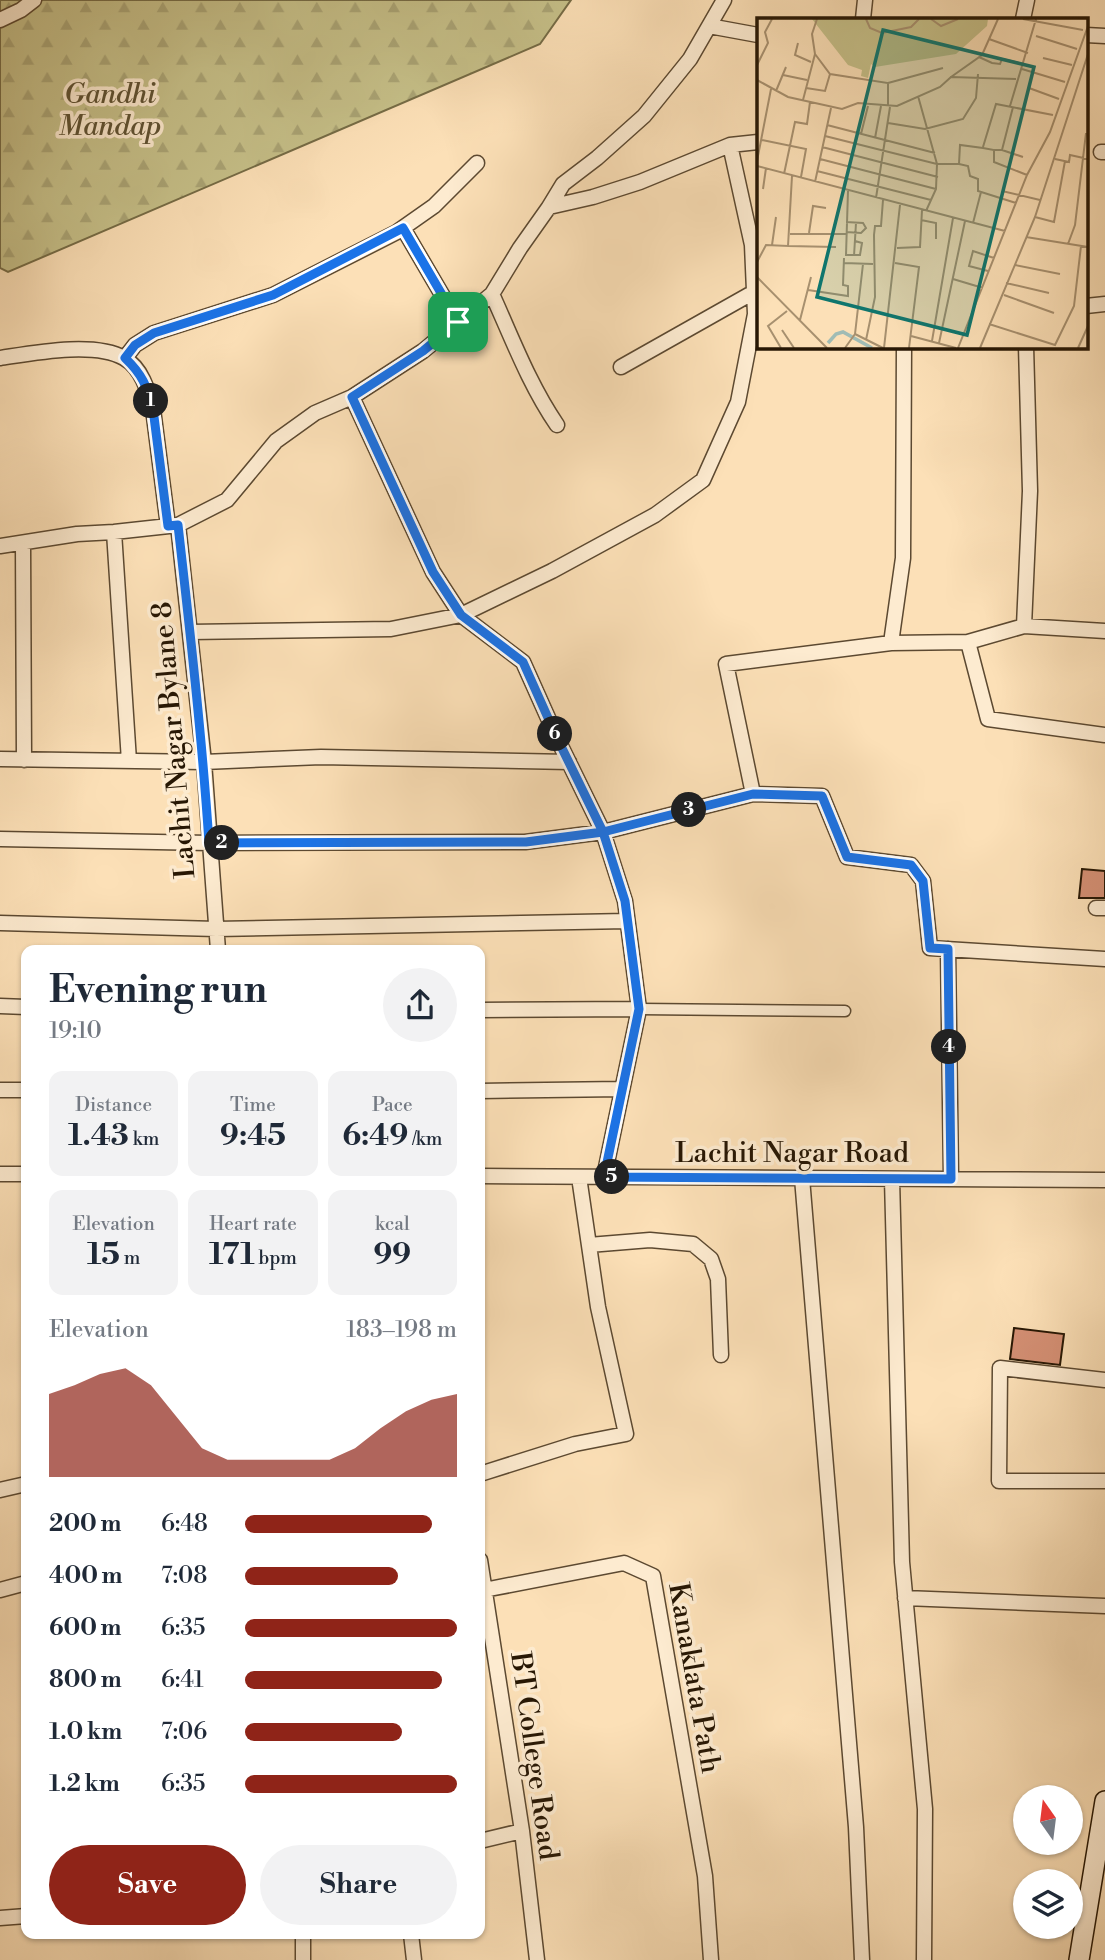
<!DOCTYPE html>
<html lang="en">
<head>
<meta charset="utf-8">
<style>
	:root { --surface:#fff; --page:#f2f2f3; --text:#1f2937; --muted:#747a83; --accent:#8f2418 }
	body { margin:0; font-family:"Libre Bodoni",serif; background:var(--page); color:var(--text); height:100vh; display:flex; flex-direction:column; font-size:26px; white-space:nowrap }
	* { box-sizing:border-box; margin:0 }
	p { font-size:23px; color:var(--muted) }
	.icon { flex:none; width:38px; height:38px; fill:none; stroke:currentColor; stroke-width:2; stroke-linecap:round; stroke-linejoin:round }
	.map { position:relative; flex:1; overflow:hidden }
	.drawer { position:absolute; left:21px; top:945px; width:464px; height:994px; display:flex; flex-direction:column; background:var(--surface); border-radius:14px; box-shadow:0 2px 5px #0004 }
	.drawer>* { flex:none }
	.needle { width:46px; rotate:346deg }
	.buttons { position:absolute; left:1013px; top:1785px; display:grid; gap:14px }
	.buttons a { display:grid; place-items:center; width:70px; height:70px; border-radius:50%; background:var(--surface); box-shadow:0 2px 5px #0004; font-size:35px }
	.pin { position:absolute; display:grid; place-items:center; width:60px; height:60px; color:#fff; margin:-30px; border-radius:14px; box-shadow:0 4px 10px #0006 }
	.km { position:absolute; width:35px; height:35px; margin:-18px; border-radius:50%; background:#222; color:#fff; font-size:19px; line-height:35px; text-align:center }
	.round { display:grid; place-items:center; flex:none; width:74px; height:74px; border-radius:37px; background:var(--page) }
	.summary { display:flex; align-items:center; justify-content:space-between; height:119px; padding:0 28px }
	h1 { font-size:38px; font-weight:700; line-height:52px }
	.figures { display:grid; grid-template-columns:repeat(3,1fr); gap:10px; height:119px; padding:7px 28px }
	.figures div { display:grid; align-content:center; border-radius:14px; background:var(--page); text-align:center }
	.figures b { font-size:30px; font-weight:700 }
	.figures small { font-size:19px; font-weight:400 }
	.figures p { font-size:19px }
	.chart { height:196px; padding:14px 28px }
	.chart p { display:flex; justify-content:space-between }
	.chart svg { width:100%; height:126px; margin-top:7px; fill:var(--accent); opacity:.7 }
	.button { display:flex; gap:14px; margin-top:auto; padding:14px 28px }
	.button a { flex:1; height:80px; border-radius:42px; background:var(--accent); color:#fff; font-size:28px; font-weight:700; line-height:80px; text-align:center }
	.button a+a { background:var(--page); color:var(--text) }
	ul { padding:0 28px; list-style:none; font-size:23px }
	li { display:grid; grid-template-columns:112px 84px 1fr; align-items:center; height:52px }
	li i { height:18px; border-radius:9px; background:var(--accent) }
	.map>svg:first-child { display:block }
	.forest { fill:url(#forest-firs); stroke:#766c46; stroke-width:2 }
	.building { fill:#d59075; stroke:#271704; stroke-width:2 }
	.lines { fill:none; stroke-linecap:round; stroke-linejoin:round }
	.pedestrian-casing { stroke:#5c4931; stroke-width:13 }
	.minor-casing { stroke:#5c4931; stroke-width:17 }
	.secondary-casing { stroke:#271704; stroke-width:22 }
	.pedestrian { stroke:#fdebd0; stroke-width:10 }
	.minor { stroke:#fdebd0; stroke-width:14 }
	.secondary { stroke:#fdebd0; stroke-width:19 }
	.route-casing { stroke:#fff; stroke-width:14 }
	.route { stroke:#1a73e8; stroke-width:9 }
	.labels { text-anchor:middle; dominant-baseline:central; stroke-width:7; stroke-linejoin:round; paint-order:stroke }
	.park-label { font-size:28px; font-style:italic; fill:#5f5233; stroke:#fdebd0 }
	.street-label { font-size:28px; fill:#271704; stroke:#fdebd0 }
	.inset-river { fill:none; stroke:#a0bcb5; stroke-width:3.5 }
	.inset-road { fill:none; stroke:#a7906f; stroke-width:2 }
	.view { fill:#0f766e; fill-opacity:0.15; stroke:#0f766e; stroke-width:3.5 }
	.inset-edge { fill:none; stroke:#271704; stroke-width:3.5 }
</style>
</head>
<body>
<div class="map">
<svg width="1105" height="1960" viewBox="0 0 1105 1960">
	<defs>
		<pattern id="forest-firs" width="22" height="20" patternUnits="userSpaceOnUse" patternTransform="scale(1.75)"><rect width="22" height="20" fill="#c6c089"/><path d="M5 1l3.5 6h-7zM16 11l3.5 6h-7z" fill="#aaa475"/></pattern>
	</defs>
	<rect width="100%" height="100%" fill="#fce0b7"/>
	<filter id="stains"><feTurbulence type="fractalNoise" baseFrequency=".00286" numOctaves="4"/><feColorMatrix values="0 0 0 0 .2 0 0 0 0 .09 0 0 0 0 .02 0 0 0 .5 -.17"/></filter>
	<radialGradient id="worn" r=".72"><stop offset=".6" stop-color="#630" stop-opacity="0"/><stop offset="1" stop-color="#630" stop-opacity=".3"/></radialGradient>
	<!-- forest -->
	<path class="forest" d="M0 0H571L540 44 8 272 0 268Z"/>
	<!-- building -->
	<path class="building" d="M1082 869 1105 871V898H1079Z
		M1014 1328 1064 1334 1060 1365 1010 1359Z"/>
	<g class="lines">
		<defs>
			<path id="pedestrian" d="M639 1009 845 1011"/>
			<path id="minor" d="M863 19 865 0
				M1023 19 1027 0
				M0 20 21 10 34 0
				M709 26 758 35
				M1086 35 1105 36
				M1101 152H1105
				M549 207 563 184 597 158 644 116 690 59 724 0
				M403 228 458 322
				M492 294C512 338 529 384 557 425
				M1086 306 1105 304
				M0 358C33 353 94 341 124 358 142 368 148 391 153 409L168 526
				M125 358 135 345 154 333 273 295 397 232 434 206 477 163
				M621 367 754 292
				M352 397 433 572 461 615 523 662 557 738 603 832 753 794 726 664 891 643 968 642 988 719 1105 735
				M178 525 204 762 218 950
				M114 532 129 761
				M23 544 24 760
				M0 546 77 534 114 532 178 525 227 500 276 441 315 413 352 397 423 351 492 294 520 248 549 207 593 197 640 182 730 145 758 142
				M1024 626 1105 631
				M190 632 391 629 461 615 552 571 655 515 703 480 738 402 755 314 752 245 730 145
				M968 642 1024 626 1030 491 1026 346
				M891 643 903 558 904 346
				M0 759 204 762 321 757 569 762
				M753 794 822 796 847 857 911 865 923 881 930 948 1105 959
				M0 839 209 843 525 842 603 832 625 901 639 1009 604 1177
				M1096 908H1105
				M0 923 216 929 627 921
				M948 949 951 1179
				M0 1006 26 1007
				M480 1010 639 1009
				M0 1090H26
				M480 1091 622 1089
				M0 1174H26
				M480 1176 1105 1180
				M802 1178 856 1827 862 1960
				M892 1179 902 1562 925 1809 924 1960
				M589 1245 650 1240 693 1244 711 1259 718 1279 721 1355
				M1105 1380 1000 1368 999 1481H1105
				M480 1474 575 1444 626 1434 598 1307 579 1177
				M0 1490 26 1484
				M480 1560 522 1831 537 1960
				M0 1590 26 1583
				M484 1590 624 1563 653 1576 705 1876 711 1960
				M905 1598 1105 1606
				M480 1841 522 1831
				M0 1918 26 1916
				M303 1934V1960
				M411 1934 414 1960"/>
			<path id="secondary" d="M1079 1960 1105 1801"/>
		</defs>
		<!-- pedestrian casing -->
		<use href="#pedestrian" class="pedestrian-casing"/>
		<!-- minor casing -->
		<use href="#minor" class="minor-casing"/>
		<!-- secondary casing -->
		<use href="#secondary" class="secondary-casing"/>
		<!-- pedestrian -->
		<use href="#pedestrian" class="pedestrian"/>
		<!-- minor -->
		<use href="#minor" class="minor"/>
		<!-- secondary -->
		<use href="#secondary" class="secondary"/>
	</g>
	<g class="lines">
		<defs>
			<path id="route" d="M458 322 403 228 273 295 154 333 135 345 125 358C142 374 147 386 153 409L168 526 178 525C190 631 202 737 209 843L526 842 603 832 753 794 822 796 847 857 911 865 923 881 930 948 948 949 951 1179 604 1177 639 1009 625 901 603 832 557 738 523 662 461 615 433 572 352 397 423 351 458 322"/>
		</defs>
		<!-- route casing -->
		<use href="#route" class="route-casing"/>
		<!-- route -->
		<use href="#route" class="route"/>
	</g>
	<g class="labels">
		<!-- park labels -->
		<g class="park-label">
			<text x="110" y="94">Gandhi<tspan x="110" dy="32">Mandap</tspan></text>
		</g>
		<!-- street labels -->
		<g class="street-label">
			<text transform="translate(174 740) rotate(-95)">Lachit Nagar Bylane 8</text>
			<text x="792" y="1153">Lachit Nagar Road</text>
			<text transform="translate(694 1678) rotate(80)">Kanaklata Path</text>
			<text transform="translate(534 1756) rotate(82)">BT College Road</text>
		</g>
	</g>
	<!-- overview -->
	<g transform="translate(757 18)">
		<rect width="331" height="331" fill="#fce0b7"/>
		<path d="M55 1H231L230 8 199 36 118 49 114 46 111 60 104 58 105 52 91 47Z" fill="#c6c089"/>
		<path class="inset-river" d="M71 325 79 316 86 314 115 330"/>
		<path class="inset-road" d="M109 1 113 10 125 15 154 9 162 1M174 1 184 8 201 1M266 1 326 12M279 18 320 31M232 21 271 35M41 25 38 37 54 44M58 36 73 56 131 65V88M222 39 235 45 243 46 245 41 267 46M286 40 315 47M0 47 11 25 8 14 15 1M265 51 308 64M26 57 50 62M194 59 225 37 241 1M0 62 31 79 85 91 101 85 140 88 183 69 194 59 259 61M131 65 186 50M49 70 68 73 73 56M272 70 302 81M19 73 29 49M161 78 180 146H202L203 127 226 130 237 132V144L270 157M46 82 58 36 55 16 60 1M253 88 279 1M131 105 168 111 206 101 219 80 221 56M70 107 178 135M104 116 111 88M68 118 180 146 179 171 169 193M118 120 124 88M5 122 49 131 44 159M65 129 181 159M226 129 239 86 296 97M237 132H245L256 89M245 132 266 139M63 141 179 171M298 141 312 144 313 137 331 141M0 143 14 71M202 146 211 148 213 158 221 161V173L259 185M0 148 248 213M60 153 174 182M27 156 38 104 50 106 53 84M58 164 74 90M6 171 9 150M91 173 89 237H103L105 225 98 223M245 173 283 182M119 180 133 89M278 199 297 204 308 143M164 202 179 205V221M216 205 224 174M89 214 104 215 109 210 106 205 89 204M52 215 56 188 69 190M33 216H89M269 219 331 229M311 226 318 207 329 115M15 227 19 199M31 228 79 229M140 230 163 229 165 192M97 238 99 205M0 244 9 227 31 228 35 158M87 245 116 246M138 245 162 249 152 330M258 247 303 256M231 253 212 248 216 233 237 240M0 259 70 330M196 261 226 270M249 265 292 275M51 272 91 278V268L86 267 87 240M247 277 297 295M43 302 54 259M232 306 298 327 317 288 324 228M25 312 37 330M98 316 126 330M154 318 199 330M109 322 118 279 117 217 118 208H124L126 182M175 323 196 200M182 325 208 203M24 330 11 308 30 293M88 330 98 316 106 246M127 330 143 187M201 330 270 157 293 114 331 8M223 330 278 199 331 36M321 330 331 308"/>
		<path class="view" d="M126 12 277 49 210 317 60 279Z"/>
		<rect width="331" height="331" class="inset-edge"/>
	</g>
	<rect width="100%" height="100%" filter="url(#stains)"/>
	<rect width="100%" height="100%" fill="url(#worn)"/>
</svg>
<div class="buttons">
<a><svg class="needle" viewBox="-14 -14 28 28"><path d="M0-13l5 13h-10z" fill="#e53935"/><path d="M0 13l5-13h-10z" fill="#747a83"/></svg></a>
<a><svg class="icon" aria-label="layers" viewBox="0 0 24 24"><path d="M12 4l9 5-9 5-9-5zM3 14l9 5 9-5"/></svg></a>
</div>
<div class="pin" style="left:458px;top:322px;background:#1e9e55"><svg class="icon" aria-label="arrive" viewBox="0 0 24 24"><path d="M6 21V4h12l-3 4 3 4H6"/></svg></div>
<b class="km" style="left:151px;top:401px">1</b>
<b class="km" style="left:222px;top:843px">2</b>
<b class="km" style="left:689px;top:810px">3</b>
<b class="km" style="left:949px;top:1047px">4</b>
<b class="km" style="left:612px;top:1177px">5</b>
<b class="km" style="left:555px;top:734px">6</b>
<section class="drawer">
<div class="summary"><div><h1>Evening run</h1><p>19:10</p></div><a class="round"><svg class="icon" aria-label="share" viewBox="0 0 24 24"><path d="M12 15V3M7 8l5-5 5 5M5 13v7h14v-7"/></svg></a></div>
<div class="figures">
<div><p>Distance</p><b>1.43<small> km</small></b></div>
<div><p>Time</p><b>9:45</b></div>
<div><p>Pace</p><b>6:49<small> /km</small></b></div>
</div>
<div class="figures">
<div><p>Elevation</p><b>15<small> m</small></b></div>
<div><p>Heart rate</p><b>171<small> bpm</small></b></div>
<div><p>kcal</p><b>99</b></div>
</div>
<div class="chart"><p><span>Elevation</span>183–198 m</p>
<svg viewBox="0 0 160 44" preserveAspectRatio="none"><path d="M0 44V15L10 12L20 8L30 6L40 12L50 23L60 34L70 38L80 38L90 38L100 38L110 38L120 34L130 27L140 21L150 17L160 15V44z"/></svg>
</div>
<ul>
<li><b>200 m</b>6:48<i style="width:88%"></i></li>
<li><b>400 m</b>7:08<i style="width:72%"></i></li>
<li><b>600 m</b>6:35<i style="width:100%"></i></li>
<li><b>800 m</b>6:41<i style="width:93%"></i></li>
<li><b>1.0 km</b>7:06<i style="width:74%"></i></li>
<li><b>1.2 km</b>6:35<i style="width:100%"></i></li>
</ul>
<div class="button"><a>Save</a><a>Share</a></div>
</section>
</div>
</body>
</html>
